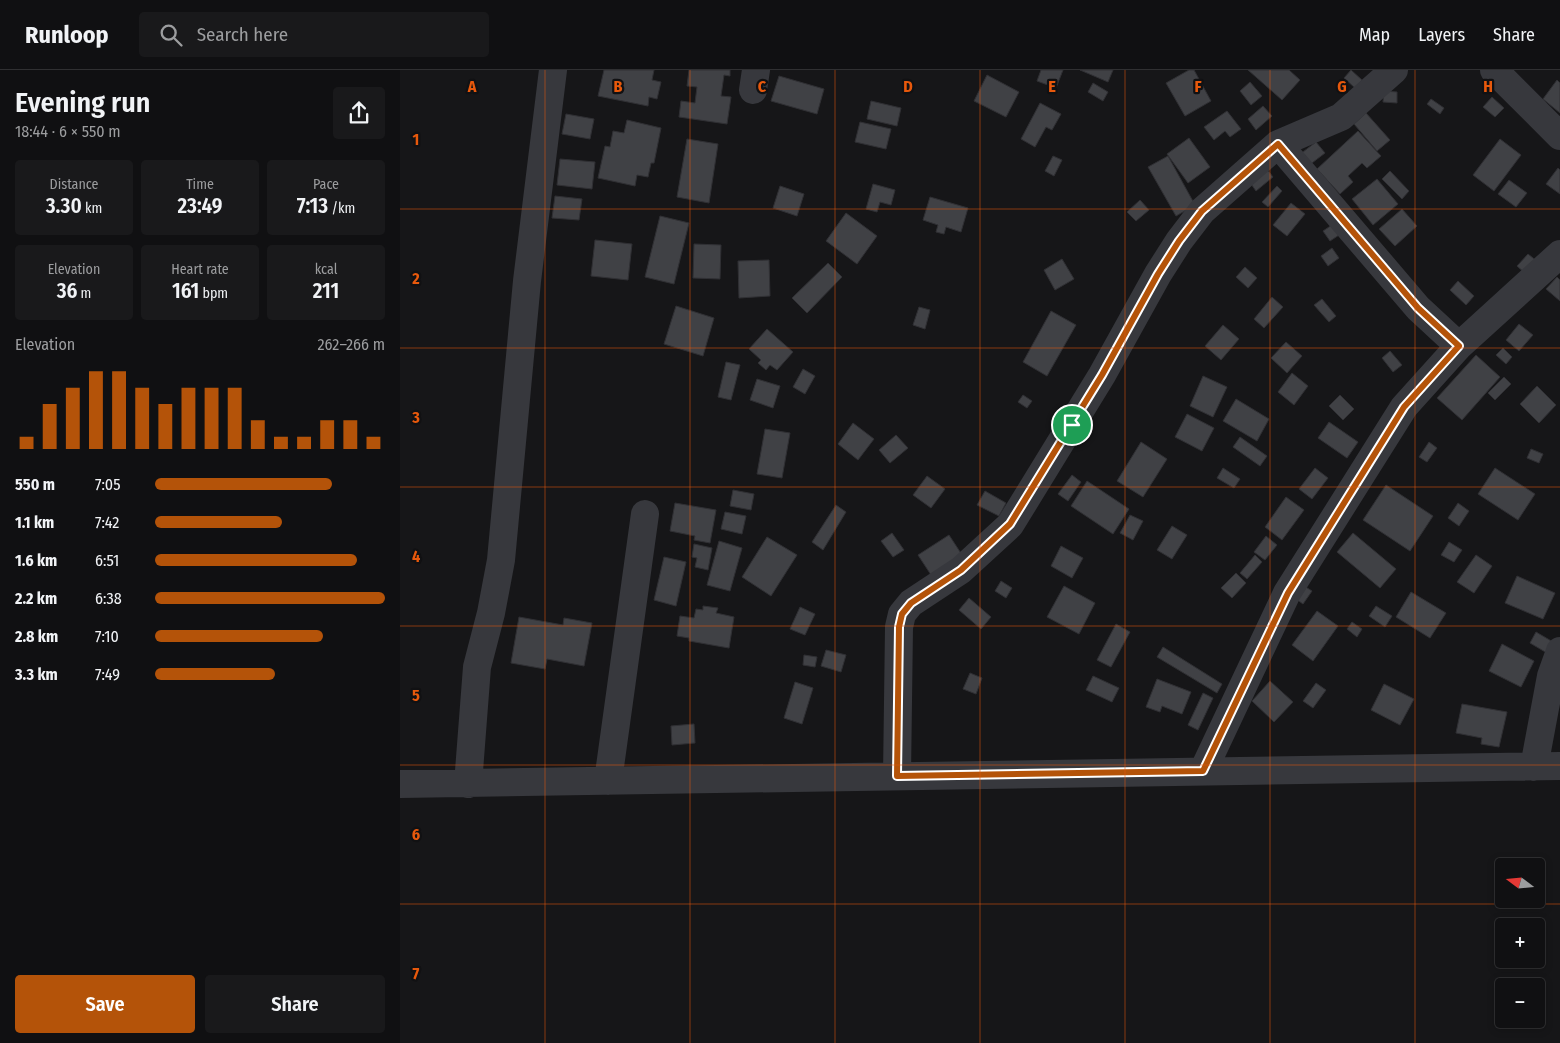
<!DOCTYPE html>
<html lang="en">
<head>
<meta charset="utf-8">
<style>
	:root { --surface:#101012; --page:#19191b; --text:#f1f3f6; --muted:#9c9d9f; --line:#303032; --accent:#b45309 }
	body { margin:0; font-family:"Fira Sans Condensed",sans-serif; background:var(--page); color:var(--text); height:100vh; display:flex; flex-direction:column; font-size:19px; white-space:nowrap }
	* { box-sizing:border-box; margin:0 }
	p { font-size:16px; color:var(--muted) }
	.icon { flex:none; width:28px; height:28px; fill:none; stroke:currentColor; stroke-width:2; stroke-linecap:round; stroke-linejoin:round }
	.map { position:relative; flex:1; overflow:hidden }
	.drawer { display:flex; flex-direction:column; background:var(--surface); width:400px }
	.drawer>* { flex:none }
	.needle { width:32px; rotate:286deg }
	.controls { position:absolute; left:1095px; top:788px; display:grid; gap:10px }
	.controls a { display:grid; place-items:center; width:50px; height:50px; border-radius:5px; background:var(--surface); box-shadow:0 2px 8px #0003,0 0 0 1px var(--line); font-size:25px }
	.pin { position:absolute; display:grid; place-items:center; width:42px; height:42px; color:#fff; margin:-21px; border:2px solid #fff; border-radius:50%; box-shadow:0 1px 5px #0007 }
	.round { display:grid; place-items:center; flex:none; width:52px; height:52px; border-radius:5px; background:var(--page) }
	.summary { display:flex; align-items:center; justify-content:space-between; height:85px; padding:0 15px }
	h1 { font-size:28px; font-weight:600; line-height:38px }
	.stats { display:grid; grid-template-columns:repeat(3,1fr); gap:8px; height:85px; padding:5px 15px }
	.stats div { display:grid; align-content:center; border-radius:5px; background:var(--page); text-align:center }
	.stats b { font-size:21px; font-weight:600 }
	.stats small { font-size:14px; font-weight:400 }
	.stats p { font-size:14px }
	.chart { height:140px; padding:10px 15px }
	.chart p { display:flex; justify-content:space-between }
	.chart svg { width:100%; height:90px; margin-top:5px; stroke:var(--accent); stroke-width:6 }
	.action { display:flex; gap:10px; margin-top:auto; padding:10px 15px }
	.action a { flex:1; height:58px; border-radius:5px; background:var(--accent); color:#fff; font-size:20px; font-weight:600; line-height:58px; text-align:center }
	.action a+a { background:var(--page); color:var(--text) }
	ul { padding:0 15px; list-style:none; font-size:16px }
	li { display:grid; grid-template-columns:80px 60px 1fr; align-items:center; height:38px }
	li i { height:12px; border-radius:6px; background:var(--accent) }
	header { display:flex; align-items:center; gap:30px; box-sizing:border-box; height:70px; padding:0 25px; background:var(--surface); border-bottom:1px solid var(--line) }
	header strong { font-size:24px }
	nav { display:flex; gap:28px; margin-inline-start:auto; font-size:18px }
	.search { width:350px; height:45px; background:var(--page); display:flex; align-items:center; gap:12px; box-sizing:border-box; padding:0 18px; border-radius:5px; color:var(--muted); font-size:19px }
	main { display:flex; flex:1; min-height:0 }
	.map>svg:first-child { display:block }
	.building { fill:#404145; stroke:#303034 }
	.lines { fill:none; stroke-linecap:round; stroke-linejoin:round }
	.minor { stroke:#37383d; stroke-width:28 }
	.route-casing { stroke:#fff; stroke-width:10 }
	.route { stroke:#b45309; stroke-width:6 }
	.grid { fill:none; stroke:#e8590c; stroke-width:1; stroke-opacity:0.55 }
	.grid-label { font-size:16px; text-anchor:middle; font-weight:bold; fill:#e8590c; stroke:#111113; stroke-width:4.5; stroke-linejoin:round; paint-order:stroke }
</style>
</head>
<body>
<header>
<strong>Runloop</strong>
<div class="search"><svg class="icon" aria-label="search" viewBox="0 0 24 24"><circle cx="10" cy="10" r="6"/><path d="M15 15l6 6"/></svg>Search here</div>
<nav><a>Map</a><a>Layers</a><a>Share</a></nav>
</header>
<main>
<section class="drawer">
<div class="summary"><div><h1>Evening run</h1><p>18:44 · 6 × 550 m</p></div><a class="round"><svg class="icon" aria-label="share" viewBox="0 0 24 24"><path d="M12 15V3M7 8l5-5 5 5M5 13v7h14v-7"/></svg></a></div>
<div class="stats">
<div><p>Distance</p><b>3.30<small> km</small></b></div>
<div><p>Time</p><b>23:49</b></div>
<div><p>Pace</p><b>7:13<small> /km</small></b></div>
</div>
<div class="stats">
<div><p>Elevation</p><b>36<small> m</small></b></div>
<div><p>Heart rate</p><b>161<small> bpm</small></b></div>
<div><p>kcal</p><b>211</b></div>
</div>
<div class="chart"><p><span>Elevation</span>262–266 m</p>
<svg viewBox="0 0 160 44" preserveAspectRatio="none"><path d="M5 44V38M15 44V22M25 44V14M35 44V6M45 44V6M55 44V14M65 44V22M75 44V14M85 44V14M95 44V14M105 44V30M115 44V38M125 44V38M135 44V30M145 44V30M155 44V38"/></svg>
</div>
<ul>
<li><b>550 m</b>7:05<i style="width:77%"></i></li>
<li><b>1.1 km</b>7:42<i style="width:55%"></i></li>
<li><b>1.6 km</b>6:51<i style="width:88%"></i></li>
<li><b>2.2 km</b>6:38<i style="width:100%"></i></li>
<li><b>2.8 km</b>7:10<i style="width:73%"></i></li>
<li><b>3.3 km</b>7:49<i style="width:52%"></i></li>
</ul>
<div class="action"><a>Save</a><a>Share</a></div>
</section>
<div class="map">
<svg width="1160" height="973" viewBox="0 0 1160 973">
	<rect width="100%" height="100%" fill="#161618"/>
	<!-- building -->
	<path class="building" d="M204 0H254L252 10 261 12 257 29 249 27 248 36 198 26Z
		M289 0H330V6L324 5 321 26 331 27 327 54 279 47 281 31 295 33 297 17 287 16Z
		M641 0H663L656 18 637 11Z
		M680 0H713L708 12Z
		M789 0H794L811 31 785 46 766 13Z
		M848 0H889L900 10 882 30Z
		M951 0 962 10 955 18 944 8Z
		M587 5 619 22 606 47 574 31Z
		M379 6 424 19 417 44 371 31Z
		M1157 10 1160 13V43L1143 29Z
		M850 12 862 26 851 35 840 21Z
		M693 13 708 22 703 31 688 22Z
		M984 21 997 22V33L983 32Z
		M1092 27 1104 38 1095 47 1083 37Z
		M1031 29 1044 38 1040 44 1027 34Z
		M471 31 501 38 497 56 467 49Z
		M640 33 661 44 652 60 646 57 635 77 621 69Z
		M863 36 872 46 856 60 848 49Z
		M827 41 841 59 830 67 825 61 814 70 804 57Z
		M966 43 990 70 977 81 954 54Z
		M166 44 194 49 190 69 162 64Z
		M227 50 261 58 254 93H251L248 107 237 105 235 116 198 108 205 76 210 77 213 61 224 63Z
		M460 52 491 59 486 79 455 72Z
		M958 61 981 86 967 98 962 93 948 106 953 112 940 124 917 99Z
		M789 68 810 97 788 113 767 84Z
		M287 69 318 74 309 133 277 127Z
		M1100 69 1121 85 1094 121 1073 105Z
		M916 72 925 83 908 96 899 85Z
		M653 86 662 90 654 106 645 101Z
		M768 86 795 135 776 146 748 97Z
		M160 89 195 92 192 119 157 115Z
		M866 98 873 107 856 121 849 111Z
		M1158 98 1160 100V124L1146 114Z
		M990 101 1009 121 1002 129 982 109Z
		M977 109 998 134 973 155 952 129Z
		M1109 110 1127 123 1116 137 1098 124Z
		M473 114 495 120 491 135 480 132 477 142 466 139Z
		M380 116 404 124 397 146 373 138Z
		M877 116 882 121 868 137 862 132Z
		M155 126 182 129 179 150 152 148Z
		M530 127 568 138 561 162 546 157 544 164 536 162 538 155 523 150Z
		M740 130 749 140 736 151 727 142Z
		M891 133 905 144 887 166 873 155Z
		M1002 139 1017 156 995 176 979 159Z
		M446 143 477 166 457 194 426 171Z
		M260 146 289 153 274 214 245 207Z
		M935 153 942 163 930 171 923 161Z
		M195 170 232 174 228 210 191 206Z
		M294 174 321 175 320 209 293 208Z
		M932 178 939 188 928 196 921 186Z
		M1128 184 1138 192 1127 205 1117 196Z
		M662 189 674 209 655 220 644 200Z
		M369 190 370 226 339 228 338 191Z
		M428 193 442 207 407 243 392 228Z
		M845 197 857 208 848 218 836 207Z
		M1157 207 1160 210V231L1146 219Z
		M1058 211 1074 226 1066 235 1050 220Z
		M872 227 883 237 864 258 854 249Z
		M922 229 936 246 929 252 914 235Z
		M276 236 314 248 303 286 264 274Z
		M519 237 530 240 525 259 513 255Z
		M651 241 676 255 647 306 623 292Z
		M1119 254 1133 265 1119 281 1106 270Z
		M823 255 839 269 821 290 805 276Z
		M367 259 393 282 377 300 370 295 366 300 358 293 361 290 349 279Z
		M886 272 902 286 887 303 871 288Z
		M1103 278 1112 287 1106 294 1096 285Z
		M990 281 1002 295 993 302 982 288Z
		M1076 285 1100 307 1062 350 1037 328Z
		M326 292 340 295 331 330 318 327Z
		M403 299 415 306 405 324 393 317Z
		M892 303 908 316 894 335 878 322Z
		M803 306 827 317 813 347 790 336Z
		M1104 307 1111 314 1095 330 1088 323Z
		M357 309 380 316 373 338 350 330Z
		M1137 316 1156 335 1139 353 1120 334Z
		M623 325 632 331 627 338 618 332Z
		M940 325 954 339 943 350 929 336Z
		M836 329 869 349 857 371 823 351Z
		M787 344 814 358 802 381 775 367Z
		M929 352 958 372 947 388 918 368Z
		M453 353 474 369 458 390 438 374Z
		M365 359 390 363 382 408 357 404Z
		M496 365 508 378 490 393 479 380Z
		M840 367 867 386 860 396 833 377Z
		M741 372 767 389 743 427 717 411Z
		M1029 372 1037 378 1027 392 1019 387Z
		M1131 379 1143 384 1139 393 1127 388Z
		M823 398 840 409 834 418 817 408Z
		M915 398 928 408 912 429 899 419Z
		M1095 398 1135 424 1118 450 1078 424Z
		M672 405 681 412 668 431 658 424Z
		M527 406 545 419 531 438 513 425Z
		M687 411 729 439 713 464 671 436Z
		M986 415 1033 446 1010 481 963 450Z
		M333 420 354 424 351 440 330 436Z
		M585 421 606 433 599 446 577 435Z
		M886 427 904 440 882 470 865 457Z
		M275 433 316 440 310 473 294 470 295 466 270 461Z
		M1058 433 1069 441 1059 456 1048 448Z
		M436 435 446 442 423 480 412 472Z
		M325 442 346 446 342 464 321 459Z
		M730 445 743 451 733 470 720 463Z
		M772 456 787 465 772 489 757 480Z
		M492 463 504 480 493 487 481 471Z
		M953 463 996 499 980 518 937 482Z
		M549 465 566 491 535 511 518 485Z
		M866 466 877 475 865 490 854 482Z
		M367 467 397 485 371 526 342 507Z
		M319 471 342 478 330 521 307 515Z
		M1049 472 1062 480 1054 492 1041 485Z
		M294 474 312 478 308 500 295 497 297 488 292 487Z
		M661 476 683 488 672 508 651 496Z
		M855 485 862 492 847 509 840 503Z
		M1076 485 1092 496 1074 523 1057 512Z
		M264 487 286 492 276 536 254 530Z
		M836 503 846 513 832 528 821 518Z
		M1117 506 1155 523 1143 549 1105 533Z
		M601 511 612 518 606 528 595 521Z
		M901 514 912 521 903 534 892 526Z
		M664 516 695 533 679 564 647 547Z
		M1011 522 1046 543 1030 568 996 547Z
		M569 528 591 547 581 559 559 540Z
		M303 536 318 538 316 543 334 547 329 578 289 571V568L277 566 280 546 294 548 296 539 303 540Z
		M976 536 992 546 985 557 969 546Z
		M400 537 415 544 405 565 390 559Z
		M917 541 938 556 913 591 892 575Z
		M119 547 163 555 164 548 192 553 184 596 147 589 145 599 111 593Z
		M952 552 962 559 957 567 947 559Z
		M716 554 730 562 711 597 697 590Z
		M1136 562 1153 572 1147 583 1130 573Z
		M1102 574 1134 591 1121 617 1089 601Z
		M763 577 822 614 817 623 757 587Z
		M426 580 446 585 441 602 421 596Z
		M404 585 417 587 415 597 403 595Z
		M570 603 582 608 576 624 563 619Z
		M693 606 719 618 712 632 686 620Z
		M757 609 791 622 782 644 762 636 760 642 746 637Z
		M870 611 893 632 874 652 852 631Z
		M395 612 413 618 402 654 384 648Z
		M916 613 926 620 913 638 903 631Z
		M984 614 1014 629 1000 655 971 640Z
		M803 623 813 628 798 660 788 655Z
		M1062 634 1107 642 1099 677 1081 674 1082 668 1056 663Z
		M294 654 295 673 272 675 271 656Z"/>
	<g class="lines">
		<!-- minor -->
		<path class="minor" d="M1094 0 1160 66
			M353 20 356 0
			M878 74 1018 238 1059 276
			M1134 697 1151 606 1160 581
			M803 701 887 523 1004 337 1059 276 1160 184
			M497 706 499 557 502 544 511 533 561 500 610 455 702 305 758 204 779 171 802 141 878 74 941 47 994 0
			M208 711 245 444
			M0 714 1160 696
			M68 714 77 597 91 543 101 490 127 211 153 0"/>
	</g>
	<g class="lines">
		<defs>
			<path id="route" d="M878 74 1018 238 1059 276 1004 337 888 523 803 701 497 706 499 557 502 544 511 533 561 500 610 454 702 305 758 204 779 171 802 141Z"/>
		</defs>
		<!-- route casing -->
		<use href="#route" class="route-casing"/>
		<!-- route -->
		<use href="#route" class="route"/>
	</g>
	<!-- grid -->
	<path class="grid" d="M145 0V973M290 0V973M435 0V973M580 0V973M725 0V973M870 0V973M1015 0V973M0 139H1160M0 278H1160M0 417H1160M0 556H1160M0 695H1160M0 834H1160"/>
	<g class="grid-label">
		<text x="72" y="22">A</text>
		<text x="218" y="22">B</text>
		<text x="362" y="22">C</text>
		<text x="508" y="22">D</text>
		<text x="652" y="22">E</text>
		<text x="798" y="22">F</text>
		<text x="942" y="22">G</text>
		<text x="1088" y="22">H</text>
		<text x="16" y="75">1</text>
		<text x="16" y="214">2</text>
		<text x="16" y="353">3</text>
		<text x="16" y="492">4</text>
		<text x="16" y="631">5</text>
		<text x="16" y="770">6</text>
		<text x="16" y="909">7</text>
	</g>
</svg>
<div class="controls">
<a><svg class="needle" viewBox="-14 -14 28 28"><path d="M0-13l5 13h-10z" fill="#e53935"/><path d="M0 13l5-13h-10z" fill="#9c9d9f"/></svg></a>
<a>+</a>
<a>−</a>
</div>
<div class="pin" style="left:672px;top:355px;background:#1e9e55"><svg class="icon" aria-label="arrive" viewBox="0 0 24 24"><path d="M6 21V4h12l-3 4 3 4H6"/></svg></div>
</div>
</main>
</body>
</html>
